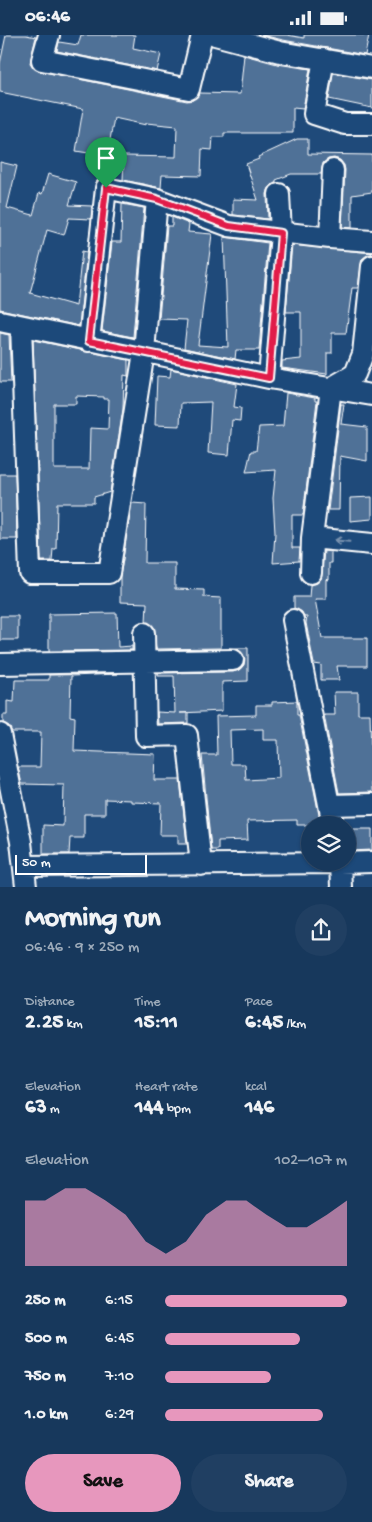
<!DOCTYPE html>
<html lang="en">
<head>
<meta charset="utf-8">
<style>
	:root { --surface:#17385c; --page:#203f62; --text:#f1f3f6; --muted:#9eacbb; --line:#365272; --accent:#e797bd }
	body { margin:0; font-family:"Gochi Hand",sans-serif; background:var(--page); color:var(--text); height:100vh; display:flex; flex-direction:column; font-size:19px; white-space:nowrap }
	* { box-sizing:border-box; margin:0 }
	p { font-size:16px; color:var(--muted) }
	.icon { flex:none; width:28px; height:28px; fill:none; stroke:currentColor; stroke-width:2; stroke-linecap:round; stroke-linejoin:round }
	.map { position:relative; height:852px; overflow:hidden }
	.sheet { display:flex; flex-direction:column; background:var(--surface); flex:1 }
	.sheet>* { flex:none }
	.fabs { position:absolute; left:301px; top:781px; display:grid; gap:10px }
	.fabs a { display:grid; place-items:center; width:55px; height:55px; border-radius:50%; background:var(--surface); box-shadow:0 1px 4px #0004,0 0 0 1px var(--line); font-size:25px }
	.scale { position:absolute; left:15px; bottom:12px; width:132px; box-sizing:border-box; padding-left:5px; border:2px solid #fff; border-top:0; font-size:14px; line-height:18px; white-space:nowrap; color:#fff; -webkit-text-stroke:4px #1f4a7a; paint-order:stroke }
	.pin { position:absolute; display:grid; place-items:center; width:42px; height:42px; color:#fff; margin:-51px -21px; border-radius:50% 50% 50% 0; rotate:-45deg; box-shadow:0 0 5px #0007 }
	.pin .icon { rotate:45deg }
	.round { display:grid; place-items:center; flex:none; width:52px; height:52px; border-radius:26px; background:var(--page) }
	.head { display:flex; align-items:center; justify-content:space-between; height:85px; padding:0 25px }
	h1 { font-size:28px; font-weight:800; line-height:38px }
	.figures { display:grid; grid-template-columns:repeat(3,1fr); gap:8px; height:85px; padding:5px 25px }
	.figures div { display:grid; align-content:center }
	.figures b { font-size:21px; font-weight:800 }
	.figures small { font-size:14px; font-weight:400 }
	.figures p { font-size:14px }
	.chart { height:140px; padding:10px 25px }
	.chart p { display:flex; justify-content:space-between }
	.chart svg { width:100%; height:90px; margin-top:5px; fill:var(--accent); opacity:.7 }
	.cta { display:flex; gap:10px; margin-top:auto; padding:10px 25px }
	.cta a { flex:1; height:58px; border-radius:30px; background:var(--accent); color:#111; font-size:20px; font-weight:800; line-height:58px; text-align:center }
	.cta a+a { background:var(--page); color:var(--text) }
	ul { padding:0 25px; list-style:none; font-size:16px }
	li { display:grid; grid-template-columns:80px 60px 1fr; align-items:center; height:38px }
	li i { height:12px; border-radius:6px; background:var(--accent) }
	.status { display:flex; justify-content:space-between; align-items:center; height:35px; padding:0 25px; background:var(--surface); direction:ltr }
	.status svg { height:14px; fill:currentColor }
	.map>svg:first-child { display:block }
	.building { fill:#507197; stroke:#fff; fill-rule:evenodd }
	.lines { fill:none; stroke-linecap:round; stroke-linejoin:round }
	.street-casing { stroke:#fff; stroke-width:24 }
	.street { stroke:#1f4a7a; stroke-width:20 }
	.oneway { stroke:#7992af }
	.route-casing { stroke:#fff; stroke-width:10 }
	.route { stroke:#e11d48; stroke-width:6 }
</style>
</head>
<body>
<div class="status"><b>06:46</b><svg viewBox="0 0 49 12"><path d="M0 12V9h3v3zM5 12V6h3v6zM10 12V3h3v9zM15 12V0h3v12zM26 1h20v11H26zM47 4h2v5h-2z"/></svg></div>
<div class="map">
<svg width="372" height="852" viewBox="0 0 372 852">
	<rect width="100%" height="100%" fill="#1f4a7a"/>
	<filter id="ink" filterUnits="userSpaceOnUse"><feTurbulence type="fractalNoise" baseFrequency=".02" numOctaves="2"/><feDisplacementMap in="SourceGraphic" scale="10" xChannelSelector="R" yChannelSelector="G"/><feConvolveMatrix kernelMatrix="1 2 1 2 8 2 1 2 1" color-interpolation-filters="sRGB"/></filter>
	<g filter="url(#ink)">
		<!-- building -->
		<path class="building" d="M6 0H26L36 2 30 28 34 33 39 36 187 66 193 65 200 58 240 59 244 20 277 29 310 34 303 74 293 73V98H224V102H213L212 115 202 114 201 141 162 140 161 153 123 145 124 121 176 122 177 91 146 88V90L114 83 107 121 76 116 83 74 0 57V29Z
			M81 0H135L133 13 161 19 157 36 57 16 59 7 78 10Z
			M262 0H287L304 3V0H369L365 20 283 5Z
			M333 38 372 45V73L329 64Z
			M297 104H308V119L372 120V157L352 160V193L342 192 345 135 344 130 340 125 334 123 328 124 323 128 321 139H291L276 145V148L269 153 267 159 268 184 233 180V164L258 165 246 129 259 124 258 122Z
			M0 127 17 131 7 173 33 180 39 158 42 159 48 139 76 147 69 170 92 171 91 184 69 183 64 200 47 195 30 258 76 271 82 216 87 217 79 291 0 274Z
			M122 169 144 173 133 302 102 296 112 207H121Z
			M172 182 189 189 188 197 212 199 198 310 228 312 224 202 268 208 259 315H236L235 324 184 313 187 285 159 284 167 191H172Z
			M292 210 372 218V219L367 220 362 224 358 253H352L346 298H332V318H327V339L282 333V326L301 324V277H286Z
			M0 298 9 300 11 347H0Z
			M33 305 128 325V341L124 340 123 374 110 457 94 462V468H57L56 514H53L52 526H41ZM76 361 104 362V364H109L108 394 90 393 89 434H54V369H76Z
			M171 334 237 349 234 372 241 373 240 386 232 385 229 420 208 418 211 367 181 368 180 391 155 390 157 341 170 342Z
			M286 358 315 363V366H317L303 480H292V513H300L299 526 273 528 275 498 273 463 276 435 246 437 251 416H256L259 392 283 391Z
			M341 369H344L341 389 367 392V426L340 421 339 475H328Z
			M0 439H15L17 504H0Z
			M372 462V484L350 486V463Z
			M132 468 146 469 145 528H175V554L204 555V562L221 563V613L156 614 154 592 146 587 147 568 120 567V542Z
			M324 516 331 517V528H329V545L326 544V564H315L322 603H367V631H337L339 645H321V630L314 629 306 588 307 582H304L302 577 297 574 294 573V562H309L310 550 317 548 321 544Z
			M117 578 118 612 132 611V615L49 616V579Z
			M0 581H18V605H0Z
			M229 613H248V646L222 647V676L180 678H188V688L158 689 157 677 175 678 174 641H158V638L233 637 239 635 244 630 245 624 243 619 238 614Z
			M118 639 71 641 70 681 75 682 74 716 155 719 154 745H180L187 809H178V800H160L161 768 131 767V765L105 764V779H84V803H70L69 819H43V790L63 791 64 750 22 749 18 732H40L41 697H12L9 691 3 688V680H7V666L14 667 15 645H49V640Z
			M334 657H358V679H370L372 757 339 758 324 680H335Z
			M297 666V680H299L321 790H297V785L247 786 248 805 218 806V815H211L202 720H217L216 681 256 680V670H272V667ZM263 694V705H278L279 743 246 745 245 729H231L230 695Z
			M349 794H372V815L350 816Z"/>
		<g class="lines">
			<defs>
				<path id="street" d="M49 0 42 25 189 54 202 0
					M215 0 280 17 372 33
					M324 24 314 79 345 89H372
					M330 203 333 135
					M0 286 269 343 372 360
					M21 291 30 538H109L144 317 157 164
					M89 306 106 153 157 164 229 191 330 203 372 206
					M269 343 281 198 279 159
					M312 503 372 509
					M311 538 312 503 331 353 355 339 363 319 372 231
					M293 585 333 790
					M144 598 146 701 187 700 201 830
					M0 629 233 625
					M0 699 21 807 26 852
					M330 770 372 769
					M340 828 341 852
					M24 831 340 828 372 827"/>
			</defs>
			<!-- street casing -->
			<use href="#street" class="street-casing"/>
			<!-- street -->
			<use href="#street" class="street"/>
		</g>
		<!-- one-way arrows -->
		<defs><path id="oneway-shaft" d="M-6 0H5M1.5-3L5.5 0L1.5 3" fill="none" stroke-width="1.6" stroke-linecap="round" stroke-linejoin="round" transform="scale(1.25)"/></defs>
		<use class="oneway" href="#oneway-shaft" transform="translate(342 506) rotate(-175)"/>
	</g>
	<g class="lines" filter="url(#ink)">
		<defs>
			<path id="route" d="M106 153 157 164 229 191 281 198 269 343 89 306Z"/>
		</defs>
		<!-- route casing -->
		<use href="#route" class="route-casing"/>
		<!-- route -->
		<use href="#route" class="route"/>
	</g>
</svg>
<div class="fabs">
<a><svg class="icon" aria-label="layers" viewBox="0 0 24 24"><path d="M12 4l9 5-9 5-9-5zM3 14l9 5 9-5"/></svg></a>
</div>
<div class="scale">50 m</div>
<div class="pin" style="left:106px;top:153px;background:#1e9e55"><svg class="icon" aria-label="arrive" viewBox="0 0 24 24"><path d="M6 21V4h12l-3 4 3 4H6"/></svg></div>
</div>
<section class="sheet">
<div class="head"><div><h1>Morning run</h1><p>06:46 · 9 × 250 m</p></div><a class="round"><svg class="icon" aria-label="share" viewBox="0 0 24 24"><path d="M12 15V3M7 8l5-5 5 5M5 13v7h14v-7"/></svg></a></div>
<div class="figures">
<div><p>Distance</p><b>2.25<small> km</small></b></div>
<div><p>Time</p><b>15:11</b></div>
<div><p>Pace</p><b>6:45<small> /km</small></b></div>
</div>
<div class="figures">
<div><p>Elevation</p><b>63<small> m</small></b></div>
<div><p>Heart rate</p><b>144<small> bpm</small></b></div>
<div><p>kcal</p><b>146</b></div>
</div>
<div class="chart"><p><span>Elevation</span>102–107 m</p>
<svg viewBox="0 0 160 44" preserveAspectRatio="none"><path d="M0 44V12L10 12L20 6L30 6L40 12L50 19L60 32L70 38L80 32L90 19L100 12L110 12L120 19L130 25L140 25L150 19L160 12V44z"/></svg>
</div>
<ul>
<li><b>250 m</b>6:15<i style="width:100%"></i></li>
<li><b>500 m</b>6:45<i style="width:74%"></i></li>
<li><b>750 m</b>7:10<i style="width:58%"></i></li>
<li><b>1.0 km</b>6:29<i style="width:87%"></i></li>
</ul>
<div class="cta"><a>Save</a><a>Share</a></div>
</section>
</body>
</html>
